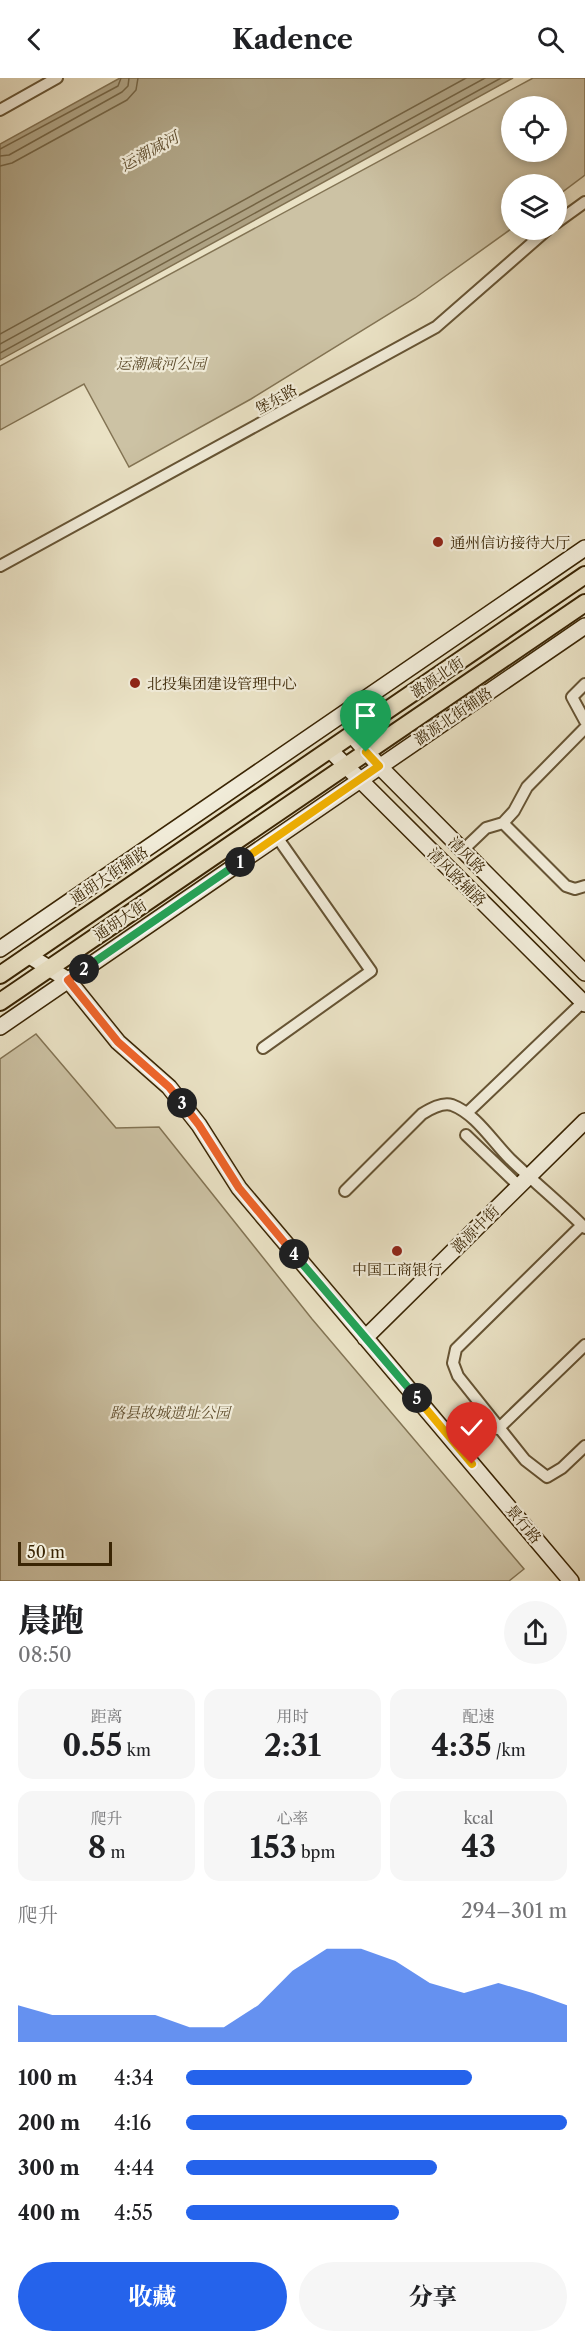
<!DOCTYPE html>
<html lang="zh">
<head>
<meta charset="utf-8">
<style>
	:root { --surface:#fff; --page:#f6f6f6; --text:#202124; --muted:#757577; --accent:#2563eb }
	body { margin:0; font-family:"Libre Caslon Text","Noto Serif SC",serif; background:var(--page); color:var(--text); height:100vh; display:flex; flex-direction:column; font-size:22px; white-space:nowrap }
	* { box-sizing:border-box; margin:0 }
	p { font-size:20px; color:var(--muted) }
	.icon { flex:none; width:33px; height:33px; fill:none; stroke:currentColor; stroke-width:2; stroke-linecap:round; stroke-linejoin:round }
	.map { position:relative; height:1503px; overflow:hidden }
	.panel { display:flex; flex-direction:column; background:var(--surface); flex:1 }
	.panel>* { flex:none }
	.tools { position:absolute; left:501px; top:18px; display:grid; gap:12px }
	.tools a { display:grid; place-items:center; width:66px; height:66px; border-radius:50%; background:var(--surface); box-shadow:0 3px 9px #0003; font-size:30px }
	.scale { position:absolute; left:18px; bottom:15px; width:94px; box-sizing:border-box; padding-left:6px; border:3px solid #3a2504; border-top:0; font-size:16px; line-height:21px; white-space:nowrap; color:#3a2504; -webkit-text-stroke:4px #f1ecd9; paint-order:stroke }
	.pin { position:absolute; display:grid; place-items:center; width:51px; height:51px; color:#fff; margin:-62px -26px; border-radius:50% 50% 50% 0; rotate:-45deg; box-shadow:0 0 6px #0007 }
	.pin .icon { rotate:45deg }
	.km { position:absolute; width:30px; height:30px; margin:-15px; border-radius:50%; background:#222; color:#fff; font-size:16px; line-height:30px; text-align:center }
	.round { display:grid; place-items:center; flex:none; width:63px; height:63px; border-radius:32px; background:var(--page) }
	.headline { display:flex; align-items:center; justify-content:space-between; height:102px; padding:0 18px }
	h1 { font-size:33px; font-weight:800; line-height:45px }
	.figures { display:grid; grid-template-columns:repeat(3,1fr); gap:9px; height:102px; padding:6px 18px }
	.figures div { display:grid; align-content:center; border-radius:15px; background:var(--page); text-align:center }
	.figures b { font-size:30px; font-weight:800 }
	.figures small { font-size:16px; font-weight:400 }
	.figures p { font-size:16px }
	.chart { height:168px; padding:12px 18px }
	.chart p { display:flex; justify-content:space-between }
	.chart svg { width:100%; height:108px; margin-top:6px; fill:var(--accent); opacity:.7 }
	.primary-button { display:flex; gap:12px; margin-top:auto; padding:12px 18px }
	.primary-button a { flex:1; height:69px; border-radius:36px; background:var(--accent); color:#fff; font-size:24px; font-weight:800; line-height:69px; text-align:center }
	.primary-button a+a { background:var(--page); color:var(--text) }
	ul { padding:0 18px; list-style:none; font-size:20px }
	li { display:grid; grid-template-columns:96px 72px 1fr; align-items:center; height:45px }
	li i { height:15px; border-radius:8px; background:var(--accent) }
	header { display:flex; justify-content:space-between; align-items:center; height:78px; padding:0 18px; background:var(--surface); font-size:27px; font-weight:800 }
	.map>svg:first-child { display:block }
	.green { fill:#ccc2a4; stroke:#837454; stroke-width:1.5; fill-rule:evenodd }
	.water { fill:#aea283; stroke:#807050; stroke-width:1.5 }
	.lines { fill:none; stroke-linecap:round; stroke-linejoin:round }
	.shore { stroke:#746444; stroke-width:1.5 }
	.street-casing { stroke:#665434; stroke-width:14 }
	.secondary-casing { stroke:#3a2504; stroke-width:18 }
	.primary-casing { stroke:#3a2504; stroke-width:20 }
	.street { stroke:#f1ecd9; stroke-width:10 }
	.secondary { stroke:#f1ecd9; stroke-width:15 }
	.primary { stroke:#eae2c5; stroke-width:16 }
	.split-1-casing { stroke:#fff; stroke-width:12 }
	.split-2-casing { stroke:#fff; stroke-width:12 }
	.split-3-casing { stroke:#fff; stroke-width:12 }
	.split-4-casing { stroke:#fff; stroke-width:12 }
	.split-5-casing { stroke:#fff; stroke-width:12 }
	.split-6-casing { stroke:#fff; stroke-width:12 }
	.split-1 { stroke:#f5b400; stroke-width:8 }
	.split-2 { stroke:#22a559; stroke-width:8 }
	.split-3 { stroke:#f0652b; stroke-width:8 }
	.split-4 { stroke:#f0652b; stroke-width:8 }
	.split-5 { stroke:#22a559; stroke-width:8 }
	.split-6 { stroke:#f5b400; stroke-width:8 }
	.poi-dot { fill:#8f2418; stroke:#f1ecd9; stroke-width:2 }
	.labels { text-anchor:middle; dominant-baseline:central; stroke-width:4.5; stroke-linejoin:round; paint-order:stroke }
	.park-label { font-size:15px; font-style:italic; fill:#5e4c2c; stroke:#f1ecd9 }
	.street-label { font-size:15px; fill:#3a2504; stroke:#f1ecd9 }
	.poi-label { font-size:15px; fill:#3a2504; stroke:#f1ecd9; text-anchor:start }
	.water-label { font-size:16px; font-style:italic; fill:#5d4a2a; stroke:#f1ecd9 }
</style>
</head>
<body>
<header><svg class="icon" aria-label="back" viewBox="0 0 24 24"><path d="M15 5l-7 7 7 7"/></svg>Kadence<svg class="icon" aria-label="search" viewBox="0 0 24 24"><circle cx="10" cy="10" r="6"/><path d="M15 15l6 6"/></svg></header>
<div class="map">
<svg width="585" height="1503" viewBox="0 0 585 1503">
	<rect width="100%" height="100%" fill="#eae2c5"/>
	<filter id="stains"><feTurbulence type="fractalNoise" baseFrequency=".00333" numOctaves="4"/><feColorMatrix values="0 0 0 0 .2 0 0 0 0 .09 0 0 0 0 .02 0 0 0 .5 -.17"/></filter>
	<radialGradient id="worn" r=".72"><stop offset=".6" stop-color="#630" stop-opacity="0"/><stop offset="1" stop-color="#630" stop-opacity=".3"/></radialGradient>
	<!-- green -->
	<path class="green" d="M533 0H585V97L557 118 556 106H512L511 151 415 220 251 321 129 389 84 306 0 352V288ZM556 28V74H512V28Z
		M36 956 116 1050 159 1049 312 1241 524 1491 509 1503H0V981Z"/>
	<!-- water -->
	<path class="water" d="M120 0H513L0 282V66Z"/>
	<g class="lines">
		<!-- shore -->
		<path class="shore" d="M0 71 118 8 121 0
			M0 78 9 77 122 14 128 8 129 0
			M0 88 12 85 127 22 136 12 138 0
			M0 256 466 0
			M0 266 485 0
			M0 275 501 0"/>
		<defs>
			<path id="street" d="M0 32 57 0
				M556 145 585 124
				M0 488 436 249 547 152
				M585 606 572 619 585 643
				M503 745 566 808 575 811 585 808
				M463 772 486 750 503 745 514 733 527 709 585 650
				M263 970 371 893 277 759
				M467 1035 585 922
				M466 1057 519 1108
				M345 1113 422 1036C430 1031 442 1024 452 1027 476 1036 492 1063 510 1081 534 1104 561 1126 585 1150
				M582 1147 456 1271 453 1285 458 1298 525 1382 547 1399 562 1390 585 1368
				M498 1351 585 1267"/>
			<path id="secondary" d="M352 657 379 688 585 895
				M330 672 585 926
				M0 871 585 470
				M28 877 68 902 118 964 169 1009 199 1047 239 1110 571 1503
				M0 949 585 548
				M365 1260 585 1043"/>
			<path id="primary" d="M0 897 585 497
				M0 924 585 525"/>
		</defs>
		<!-- street casing -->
		<use href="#street" class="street-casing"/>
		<!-- secondary casing -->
		<use href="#secondary" class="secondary-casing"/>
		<!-- primary casing -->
		<use href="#primary" class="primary-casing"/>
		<!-- street -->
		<use href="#street" class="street"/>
		<!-- secondary -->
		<use href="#secondary" class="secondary"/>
		<!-- primary -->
		<use href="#primary" class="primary"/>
	</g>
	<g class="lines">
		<defs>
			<path id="split-1" d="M240 784 379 688 366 674"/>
			<path id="split-2" d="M84 891 240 784"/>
			<path id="split-3" d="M84 891 68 902 118 964 169 1009 182 1025"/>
			<path id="split-4" d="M182 1025 199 1047 239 1110 294 1176"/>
			<path id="split-5" d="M294 1176 417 1320"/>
			<path id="split-6" d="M417 1320 472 1386"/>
		</defs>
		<!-- split-1 casing -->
		<use href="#split-1" class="split-1-casing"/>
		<!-- split-2 casing -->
		<use href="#split-2" class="split-2-casing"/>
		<!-- split-3 casing -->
		<use href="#split-3" class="split-3-casing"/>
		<!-- split-4 casing -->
		<use href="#split-4" class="split-4-casing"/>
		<!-- split-5 casing -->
		<use href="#split-5" class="split-5-casing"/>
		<!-- split-6 casing -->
		<use href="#split-6" class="split-6-casing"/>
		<!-- split-1 -->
		<use href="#split-1" class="split-1"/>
		<!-- split-2 -->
		<use href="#split-2" class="split-2"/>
		<!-- split-3 -->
		<use href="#split-3" class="split-3"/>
		<!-- split-4 -->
		<use href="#split-4" class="split-4"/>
		<!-- split-5 -->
		<use href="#split-5" class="split-5"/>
		<!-- split-6 -->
		<use href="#split-6" class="split-6"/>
	</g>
	<!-- markers -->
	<g class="poi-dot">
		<circle cx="438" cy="464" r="6"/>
		<circle cx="135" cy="605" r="6"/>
		<circle cx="397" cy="1173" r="6"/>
	</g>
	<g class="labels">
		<!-- park labels -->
		<g class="park-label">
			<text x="161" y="285">运潮减河公园</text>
			<text x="170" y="1334">路县故城遗址公园</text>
		</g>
		<!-- street labels -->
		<g class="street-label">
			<text transform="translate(276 321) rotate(-29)">堡东路</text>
			<text transform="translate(437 599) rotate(-34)">潞源北街</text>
			<text transform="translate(453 638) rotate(-34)">潞源北街辅路</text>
			<text transform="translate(467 777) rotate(45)">清风路</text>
			<text transform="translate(109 797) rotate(-34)">通胡大街辅路</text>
			<text transform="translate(457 799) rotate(45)">清风路辅路</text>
			<text transform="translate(120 842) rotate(-34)">通胡大街</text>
			<text transform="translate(475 1151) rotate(-45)">潞源中街</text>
			<text transform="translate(524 1446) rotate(50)">景行路</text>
		</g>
		<!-- poi labels -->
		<g class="poi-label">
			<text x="450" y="464">通州信访接待大厅</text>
			<text x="147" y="605">北投集团建设管理中心</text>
			<text x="397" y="1191" text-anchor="middle">中国工商银行</text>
		</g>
		<!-- water labels -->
		<g class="water-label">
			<text transform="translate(149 73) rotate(-29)">运潮减河</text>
		</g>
	</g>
	<rect width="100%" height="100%" filter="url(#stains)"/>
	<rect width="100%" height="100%" fill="url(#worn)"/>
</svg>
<div class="tools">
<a><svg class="icon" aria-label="locate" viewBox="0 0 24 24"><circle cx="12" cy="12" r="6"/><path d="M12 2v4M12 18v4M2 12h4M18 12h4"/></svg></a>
<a><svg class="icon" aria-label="layers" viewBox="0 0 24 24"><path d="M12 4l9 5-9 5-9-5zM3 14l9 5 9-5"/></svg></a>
</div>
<div class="scale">50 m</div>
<div class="pin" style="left:366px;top:674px;background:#1e9e55"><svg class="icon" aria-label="arrive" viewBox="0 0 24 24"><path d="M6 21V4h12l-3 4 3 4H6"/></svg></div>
<div class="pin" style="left:472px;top:1386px;background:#d93025"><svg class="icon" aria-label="check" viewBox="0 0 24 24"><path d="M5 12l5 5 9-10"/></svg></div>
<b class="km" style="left:240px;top:784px">1</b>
<b class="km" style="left:84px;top:891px">2</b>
<b class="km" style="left:182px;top:1025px">3</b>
<b class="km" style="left:294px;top:1176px">4</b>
<b class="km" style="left:417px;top:1320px">5</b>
</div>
<section class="panel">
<div class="headline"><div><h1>晨跑</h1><p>08:50</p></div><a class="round"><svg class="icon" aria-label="share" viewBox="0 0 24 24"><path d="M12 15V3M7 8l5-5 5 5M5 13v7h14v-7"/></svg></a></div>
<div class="figures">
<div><p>距离</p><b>0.55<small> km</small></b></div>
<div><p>用时</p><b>2:31</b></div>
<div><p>配速</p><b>4:35<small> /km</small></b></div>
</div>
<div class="figures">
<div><p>爬升</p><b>8<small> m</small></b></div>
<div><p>心率</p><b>153<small> bpm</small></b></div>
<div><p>kcal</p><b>43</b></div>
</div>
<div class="chart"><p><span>爬升</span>294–301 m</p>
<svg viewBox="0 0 160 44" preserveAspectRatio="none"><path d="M0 44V29L10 33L20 33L30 33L40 33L50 38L60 38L70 29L80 15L90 6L100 6L110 11L120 20L130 24L140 20L150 24L160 29V44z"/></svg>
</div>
<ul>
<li><b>100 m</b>4:34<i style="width:75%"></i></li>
<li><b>200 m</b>4:16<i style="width:100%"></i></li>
<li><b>300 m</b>4:44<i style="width:66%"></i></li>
<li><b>400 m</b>4:55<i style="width:56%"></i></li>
</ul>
<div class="primary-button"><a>收藏</a><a>分享</a></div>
</section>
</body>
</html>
